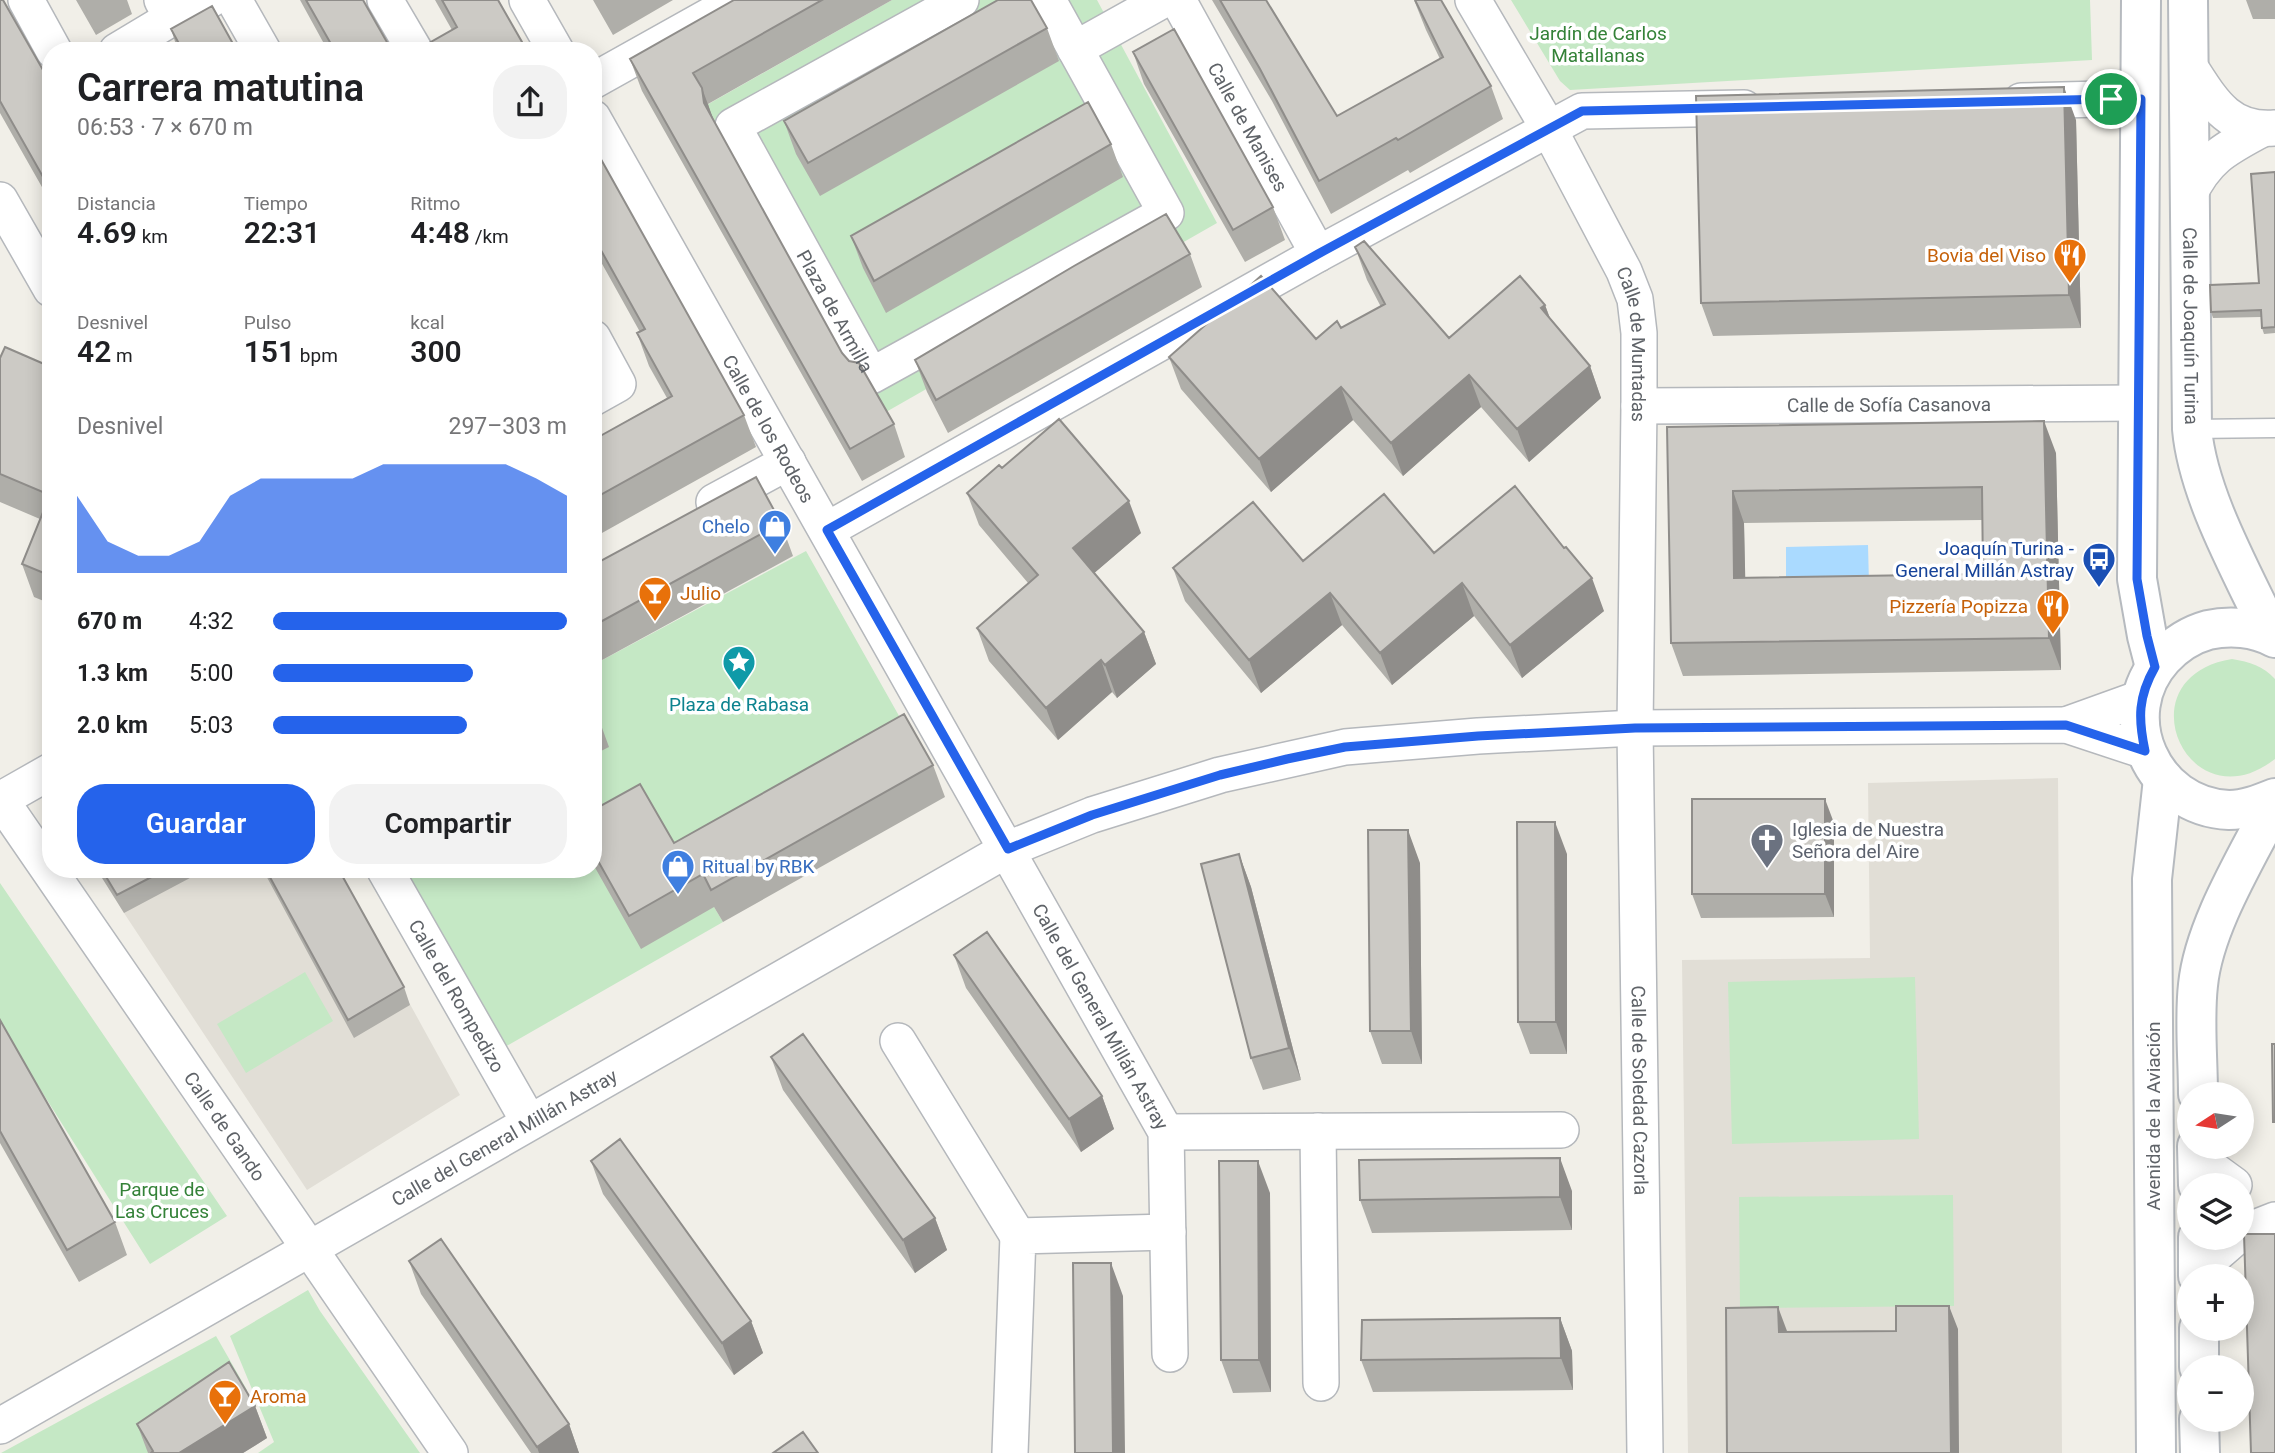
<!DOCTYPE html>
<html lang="es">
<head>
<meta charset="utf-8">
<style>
	:root { --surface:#fff; --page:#f2f2f2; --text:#202124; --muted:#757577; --accent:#2563eb }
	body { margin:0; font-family:Roboto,sans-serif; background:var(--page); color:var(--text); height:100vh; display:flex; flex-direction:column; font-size:26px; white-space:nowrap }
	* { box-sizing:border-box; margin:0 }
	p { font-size:23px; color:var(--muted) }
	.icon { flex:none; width:38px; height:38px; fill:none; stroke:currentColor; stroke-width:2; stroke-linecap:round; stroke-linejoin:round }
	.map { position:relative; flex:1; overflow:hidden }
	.panel { position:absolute; left:42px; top:42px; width:560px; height:836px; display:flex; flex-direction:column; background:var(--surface); border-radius:28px; box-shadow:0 4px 18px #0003 }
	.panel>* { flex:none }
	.needle { width:46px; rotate:258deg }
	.buttons { position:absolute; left:2177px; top:1082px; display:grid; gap:14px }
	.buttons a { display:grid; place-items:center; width:77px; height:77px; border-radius:50%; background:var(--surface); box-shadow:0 4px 18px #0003; font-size:35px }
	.pin { position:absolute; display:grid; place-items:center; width:60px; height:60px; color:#fff; margin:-30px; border:4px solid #fff; border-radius:50%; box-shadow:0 2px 7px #0007 }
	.round { display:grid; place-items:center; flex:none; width:74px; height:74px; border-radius:28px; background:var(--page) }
	.head { display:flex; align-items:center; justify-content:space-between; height:119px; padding:0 35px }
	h1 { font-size:38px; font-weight:600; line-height:52px }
	.metrics { display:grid; grid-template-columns:repeat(3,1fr); gap:10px; height:119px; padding:7px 35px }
	.metrics div { display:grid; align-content:center }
	.metrics b { font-size:30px; font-weight:600 }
	.metrics small { font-size:19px; font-weight:400 }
	.metrics p { font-size:19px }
	.chart { height:196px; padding:14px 35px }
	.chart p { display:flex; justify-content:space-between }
	.chart svg { width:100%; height:126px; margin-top:7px; fill:var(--accent); opacity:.7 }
	.cta { display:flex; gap:14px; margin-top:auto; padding:14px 35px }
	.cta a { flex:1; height:80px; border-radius:28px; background:var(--accent); color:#fff; font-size:28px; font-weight:600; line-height:80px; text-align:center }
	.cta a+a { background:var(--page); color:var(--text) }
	ul { padding:0 35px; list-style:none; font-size:23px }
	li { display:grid; grid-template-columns:112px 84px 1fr; align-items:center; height:52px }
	li i { height:18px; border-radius:9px; background:var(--accent) }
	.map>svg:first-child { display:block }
	.education { fill:#e1ded6 }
	.green { fill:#c5e8c5 }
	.water { fill:#aadaff }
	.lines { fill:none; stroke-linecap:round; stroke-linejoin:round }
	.service-casing { stroke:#b5b8bc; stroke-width:21 }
	.minor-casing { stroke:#b5b8bc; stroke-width:38 }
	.secondary-casing { stroke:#b6babf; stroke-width:42 }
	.service { stroke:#fff; stroke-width:18 }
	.minor { stroke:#fff; stroke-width:35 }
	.secondary { stroke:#fff; stroke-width:38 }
	.wall { fill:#afaea9; fill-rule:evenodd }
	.shaded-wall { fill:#8f8d8a }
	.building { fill:#cccac5; stroke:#8f8d8a; stroke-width:2; fill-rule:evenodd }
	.route-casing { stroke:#fff; stroke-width:14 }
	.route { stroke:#2563eb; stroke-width:9 }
	.labels { text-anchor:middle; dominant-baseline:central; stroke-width:7; stroke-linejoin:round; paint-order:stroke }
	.park-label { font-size:19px; fill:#348238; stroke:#fff }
	.street-label { font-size:19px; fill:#5f6368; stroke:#fff }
	.food-label { font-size:19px; fill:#c56008; stroke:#fff; text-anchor:end }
	.shop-label { font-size:19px; fill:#366cbe; stroke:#fff; text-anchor:end }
	.transit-label { font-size:19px; fill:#164399; stroke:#fff; text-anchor:end }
	.culture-label { font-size:19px; fill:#0d838f; stroke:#fff }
	.worship-label { font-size:19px; fill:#5b616d; stroke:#fff; text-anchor:start }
</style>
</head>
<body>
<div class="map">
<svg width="2275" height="1453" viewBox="0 0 2275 1453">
	<rect width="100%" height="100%" fill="#f1efe8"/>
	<!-- education -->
	<path class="education" d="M2058 778 2062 1453H1688L1682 960 1870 958 1868 783Z
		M98 870H336L460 1095 307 1190 124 913Z"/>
	<!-- green -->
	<path class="green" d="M892 0H1097L1217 223 886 412 705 106Z
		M1511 0H2090L2092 60 1570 90 1560 81Z
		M806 551 916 746 686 876 593 849V755L608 746 593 718V665Z
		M2232 659C2250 662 2263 666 2275 679V759C2188 827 2121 677 2232 659Z
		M593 864 714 907 723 922 491 1055 385 870H593Z
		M0 883 227 1216 150 1264 0 1025Z
		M305 972 333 1021 246 1073 217 1024Z
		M1915 977 1919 1139 1732 1144 1728 982Z
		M1953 1195 1954 1306 1740 1308 1739 1197Z
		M308 1290 320 1311 420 1453H258L274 1442 230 1336Z
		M216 1336 247 1390 155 1453H1Z"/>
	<!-- water -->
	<path class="water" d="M1868 545 1869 584 1786 585V547Z"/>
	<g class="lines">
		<defs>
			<path id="service" d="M2192 429 2275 428"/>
			<g id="minor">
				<path d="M26 0 54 51"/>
				<path d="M162 0 172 18 210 0"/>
				<path d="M234 0 263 51"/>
				<path d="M385 0 415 51"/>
				<path d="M527 0 556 51"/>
				<path id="s1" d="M961 0 733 126 871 376 1166 213 1048 0"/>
				<path id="s2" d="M1178 0 1318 254"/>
				<path id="s3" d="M1473 0 1549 129 1624 271 1635 299 1639 333V406L1635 728 1645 1453"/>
				<path d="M1075 49 1163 0"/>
				<path d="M117 51 172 18"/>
				<path d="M2188 64C2211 99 2227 132 2275 128"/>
				<path d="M593 81 738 0"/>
				<path d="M2021 101 2141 98"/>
				<path id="s4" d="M593 118 1166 1132 1170 1354"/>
				<path d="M2189 195C2207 157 2227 148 2262 129"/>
				<path d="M0 200 51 289"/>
				<path d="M593 338 618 384 593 398"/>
				<path id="s5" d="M1639 406 2138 403"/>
				<path d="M714 502 788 462"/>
				<path d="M827 530 1318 254 1582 111 1744 108"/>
				<path d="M2066 725 2141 698"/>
				<path id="s6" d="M0 799 450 1453"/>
				<path d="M0 800 51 771"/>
				<path id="s7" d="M385 870 529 1122"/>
				<path d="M898 1041 1018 1236"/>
				<path d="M1318 1131 1321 1383"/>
				<path d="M1166 1132 1561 1130"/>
				<path d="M2197 1158 2234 1185"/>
				<path d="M2242 1233 2275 1220"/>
				<path d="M2198 1270 2236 1237"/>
				<path id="s8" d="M0 1426 1008 849 1092 815 1220 775 1345 747 1478 736 1635 728 2066 725 2145 751"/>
				<path d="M1010 1453 1018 1236 1168 1232"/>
			</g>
			<g id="secondary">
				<path d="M2141 0 2137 579 2147 636 2155 667"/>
				<path id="s9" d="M2188 0 2192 429C2198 496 2243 574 2272 636"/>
				<path d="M2275 638C2255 627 2230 625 2208 630 2190 635 2176 644 2163 658 2111 715 2152 807 2229 810 2245 810 2260 804 2275 798"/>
				<path d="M2198 1094C2198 1059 2194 1020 2198 985 2204 925 2248 856 2275 802"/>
				<path d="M2197 1146 2198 1185"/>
				<path d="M2198 1237V1276"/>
				<path d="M2199 1328V1367"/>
				<path d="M2199 1419 2200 1453"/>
				<path d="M2156 1453 2152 879 2163 779"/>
			</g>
		</defs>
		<!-- service casing -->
		<use href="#service" class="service-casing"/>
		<!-- minor casing -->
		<use href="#minor" class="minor-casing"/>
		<!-- secondary casing -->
		<use href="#secondary" class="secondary-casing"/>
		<!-- service -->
		<use href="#service" class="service"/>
		<!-- minor -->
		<use href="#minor" class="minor"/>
		<!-- secondary -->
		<use href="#secondary" class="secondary"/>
	</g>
	<!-- wall -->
	<path class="wall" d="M0 0 51 84V203L0 113Z
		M76 0H127L132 14 96 35Z
		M300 0H363L392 51H328Z
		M435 0H498L522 42 525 51H415L452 30Z
		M593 0H673L613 35Z
		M734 0H892L708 104 714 123 842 353 894 424 905 457 862 481 642 91 630 59Z
		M1212 0H1266L1337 116 1440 59 1426 30 1414 0 1491 86 1503 119 1410 173 1408 170 1331 214 1272 101Z
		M2246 0H2275V19H2253Z
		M1047 28 1059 61 820 196 796 154 784 121Z
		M171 29 237 51H178Z
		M1133 52 1273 207 1285 240 1245 262 1144 84Z
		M2076 120 2081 328 1713 336 1701 303Z
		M1111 144 1123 177 886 313 863 268 851 236Z
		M593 145 744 415 756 447 593 538V440L667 398 649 366 637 333 640 332 601 262 595 265 593 263Z
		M2275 172V333L2264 334 2262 328 2261 317 2213 318 2211 312 2259 283Z
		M1355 247 1449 338 1545 305 1550 318 1590 366 1601 398 1529 462 1481 407 1403 476 1353 420 1271 492 1181 389 1169 357 1316 339 1341 328 1381 307 1367 280Z
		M1190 254 1202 287 948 433 927 392 915 360Z
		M0 358 51 367V604L34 597 22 564 40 519 0 502Z
		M1667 427 2056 453 2061 670 1683 676 1671 643ZM1982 520 1983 574 1745 578 1744 523Z
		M1002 468 1141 533 1094 573 1144 632 1156 664 1117 698 1112 692 1058 740 989 661 977 628 1028 583 979 525 967 493Z
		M781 523 793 556 593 665V565Z
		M1434 553 1604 611 1522 678 1474 616 1392 685 1342 625 1261 693 1185 601 1173 568Z
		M593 708 597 714 609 747 593 755Z
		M933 765 945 797 723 922 714 907 641 949 593 864V810L674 843Z
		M1834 823V917L1701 918 1692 894Z
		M1239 854 1251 887 1301 1080 1263 1090 1251 1058Z
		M1567 854V1054H1530L1518 1022Z
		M1420 863 1422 1064H1382L1370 1031Z
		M97 870H205L124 913Z
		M263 870H339L404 987 410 1005 354 1038Z
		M954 955 1102 1096 1114 1129 1081 1152 966 988Z
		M0 1020 115 1222 127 1255 79 1282 0 1143Z
		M771 1057 935 1218 947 1250 915 1273 783 1090Z
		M591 1161 751 1321 763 1353 734 1375 603 1194Z
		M1572 1191V1230L1372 1233 1360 1200Z
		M1270 1193 1271 1392 1233 1393 1221 1360Z
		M409 1261 569 1424 579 1453H531L421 1294Z
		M1560 1318 1572 1351 1573 1390 1373 1392 1361 1360Z
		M255 1406 267 1438 243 1453H148L137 1424Z"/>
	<!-- shaded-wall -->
	<path class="shaded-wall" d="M2064 87 2076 120 2081 328 2069 295Z
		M702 88 714 121 715 136 704 103Z
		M1545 305 1557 338 1541 308Z
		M1590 366 1601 398 1529 462 1517 429Z
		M1469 375 1481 407 1403 476 1391 443Z
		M1341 387 1353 420 1271 492 1259 459Z
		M2044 421 2056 453 2061 670 2049 638Z
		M1733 491 1744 523 1746 610 1734 578Z
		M1129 501 1141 533 1085 581 1073 548Z
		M1592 578 1604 611 1522 678 1510 645Z
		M1462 583 1474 616 1392 685 1380 653Z
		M1330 593 1342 625 1261 693 1249 660Z
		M1144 632 1156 664 1117 698 1105 665Z
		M1101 660 1112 692 1058 740 1046 708Z
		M1825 799 1834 823V917L1825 894Z
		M1555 822 1567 854V1054L1556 1022Z
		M1408 830 1420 863 1422 1064 1411 1031Z
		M1239 854 1251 887 1301 1080 1289 1048Z
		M1102 1096 1114 1129 1081 1152 1069 1119Z
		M1560 1158 1572 1191V1230L1560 1197Z
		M1258 1161 1270 1193 1271 1392 1259 1360Z
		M935 1218 947 1250 915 1273 903 1240Z
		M1111 1263 1123 1296 1125 1453H1113Z
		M1949 1306 1958 1329 1959 1453H1951Z
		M1778 1307 1787 1331V1356L1779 1332Z
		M1560 1318 1572 1351 1573 1390 1561 1358Z
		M751 1321 763 1353 734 1375 722 1343Z
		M255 1406 267 1438 243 1453H179Z
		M569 1424 579 1453H539L537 1447Z"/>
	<!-- building -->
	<path class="building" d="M0 0H3L51 84V191L0 101Z
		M306 0H363L392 51H335Z
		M442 0H498L522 42 507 51H415L457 27Z
		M734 0H822L693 73 702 88 704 103 842 353 849 361 859 363 894 424 850 449 630 59Z
		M998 0H1031L1047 28 808 163 784 121Z
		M1220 0H1266L1337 116 1443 57 1415 0H1441L1491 86 1398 140 1396 138 1319 181 1260 69Z
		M212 6 237 51H183L171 29Z
		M1174 29 1273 207 1233 230 1133 52Z
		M2064 87 2069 295 1701 303 1696 96Z
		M1088 102 1111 144 874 281 851 236Z
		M593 145 744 415 593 499V440L672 396 637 333 645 329 593 236Z
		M2275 172V327L2262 328 2261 310 2211 312 2210 285 2259 283 2251 174Z
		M1166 214 1190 254 936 400 915 360 1074 266Z
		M1364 241 1449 338 1520 276 1545 305 1541 308 1590 366 1517 429 1469 375 1391 443 1341 387 1259 459 1169 357 1261 276 1316 339 1337 321 1341 328 1385 304 1355 247Z
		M5 347 51 367V576L22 564 50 495 0 474V358Z
		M1059 419 1129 501 1073 548 1144 632 1105 665 1101 660 1046 708 977 628 1038 575 967 493 999 465 1002 468Z
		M2044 421 2049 638 1671 643 1667 427ZM1982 487 1983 574 1734 578 1733 491Z
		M756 477 781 523 593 626V565Z
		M1515 486 1564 548 1566 547 1592 578 1510 645 1462 583 1380 653 1330 593 1249 660 1173 568 1253 502 1303 561 1384 494 1434 553Z
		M904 714 933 765 711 890 703 874 629 916 593 852V810L640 784 674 843Z
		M1692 799H1825V894H1692Z
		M1517 822H1555L1556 1022H1518Z
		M1368 830H1408L1411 1031H1370Z
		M1239 854 1289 1048 1251 1058 1201 864Z
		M102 870H165L117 895Z
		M266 870H339L404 987 348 1020Z
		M987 932 1102 1096 1069 1119 954 955Z
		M0 1020 115 1222 67 1250 0 1131Z
		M803 1034 935 1218 903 1240 771 1057Z
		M2272 1044H2275V1122H2273Z
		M620 1139 751 1321 722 1343 591 1161Z
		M1560 1158V1197L1360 1200 1359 1160Z
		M1219 1161H1258L1259 1360H1221Z
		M2244 1234H2275V1453H2251Z
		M441 1239 569 1424 537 1447 409 1261Z
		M1073 1263H1111L1113 1453H1075Z
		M1896 1306H1949L1951 1453H1727L1726 1308 1778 1307 1779 1332 1896 1331Z
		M1560 1318 1561 1358 1361 1360 1362 1320Z
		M229 1362 255 1406 179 1453H151L153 1451 137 1424Z
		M803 1432 818 1453H773Z"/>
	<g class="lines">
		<defs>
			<path id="route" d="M2111 99H2141L2137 579 2147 636 2155 667C2138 697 2138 718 2145 751L2066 725 1635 728 1478 736 1345 747 1287 759 1220 775 1092 815 1008 849 827 530 1318 254 1582 111Z"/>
		</defs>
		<!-- route casing -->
		<use href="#route" class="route-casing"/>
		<!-- route -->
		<use href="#route" class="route"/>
	</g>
	<!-- icons -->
	<defs>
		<symbol id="restaurant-pin" viewBox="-11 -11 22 30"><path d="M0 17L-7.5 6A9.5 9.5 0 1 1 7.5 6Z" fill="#e8710a" stroke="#fff"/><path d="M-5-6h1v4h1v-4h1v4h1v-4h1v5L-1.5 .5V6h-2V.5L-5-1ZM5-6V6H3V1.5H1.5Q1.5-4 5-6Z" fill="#fff"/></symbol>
		<symbol id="shop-pin" viewBox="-11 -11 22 30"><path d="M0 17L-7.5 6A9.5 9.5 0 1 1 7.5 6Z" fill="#3f7fe0" stroke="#fff"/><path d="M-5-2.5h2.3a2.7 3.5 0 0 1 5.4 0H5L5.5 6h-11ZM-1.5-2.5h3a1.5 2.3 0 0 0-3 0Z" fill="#fff"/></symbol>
		<symbol id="bus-pin" viewBox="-11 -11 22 30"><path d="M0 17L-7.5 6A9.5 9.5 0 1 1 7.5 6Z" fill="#1a4fb4" stroke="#fff"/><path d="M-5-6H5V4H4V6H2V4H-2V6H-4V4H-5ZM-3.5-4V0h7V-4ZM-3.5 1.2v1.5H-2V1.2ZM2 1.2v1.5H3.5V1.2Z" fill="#fff"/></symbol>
		<symbol id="bar-pin" viewBox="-11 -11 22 30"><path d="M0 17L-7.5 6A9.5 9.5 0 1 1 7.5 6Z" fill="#e8710a" stroke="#fff"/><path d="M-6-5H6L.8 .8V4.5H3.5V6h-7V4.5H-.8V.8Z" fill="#fff"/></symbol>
		<symbol id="sight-pin" viewBox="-11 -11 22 30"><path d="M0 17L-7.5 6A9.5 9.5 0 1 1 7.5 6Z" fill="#0f9aa8" stroke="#fff"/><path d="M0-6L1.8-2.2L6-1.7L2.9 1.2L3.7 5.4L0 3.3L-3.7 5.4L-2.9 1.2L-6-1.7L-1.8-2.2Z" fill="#fff"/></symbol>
		<symbol id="church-pin" viewBox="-11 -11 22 30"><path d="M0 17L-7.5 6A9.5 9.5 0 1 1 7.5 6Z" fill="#6b7280" stroke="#fff"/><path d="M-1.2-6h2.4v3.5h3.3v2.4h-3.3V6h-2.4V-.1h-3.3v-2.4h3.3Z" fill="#fff"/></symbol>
	</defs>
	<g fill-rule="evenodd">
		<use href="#restaurant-pin" x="2051" y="236" width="38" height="52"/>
		<use href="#shop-pin" x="756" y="507" width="38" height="52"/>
		<use href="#bus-pin" x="2080" y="540" width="38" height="52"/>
		<use href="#bar-pin" x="636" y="574" width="38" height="52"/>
		<use href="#restaurant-pin" x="2034" y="587" width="38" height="52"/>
		<use href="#sight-pin" x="720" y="643" width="38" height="52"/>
		<use href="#church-pin" x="1748" y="821" width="38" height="52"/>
		<use href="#shop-pin" x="659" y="847" width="38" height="52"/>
		<use href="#bar-pin" x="206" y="1377" width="38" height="52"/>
	</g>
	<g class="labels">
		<!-- park labels -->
		<g class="park-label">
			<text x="1598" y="33">Jardín de Carlos<tspan x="1598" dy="22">Matallanas</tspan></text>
			<text x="162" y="1189">Parque de<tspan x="162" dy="22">Las Cruces</tspan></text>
		</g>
		<!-- street labels -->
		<g class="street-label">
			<text stroke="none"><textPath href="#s2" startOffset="145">Calle de Manises</textPath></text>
			<text stroke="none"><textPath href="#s1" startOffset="472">Plaza de Armilla</textPath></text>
			<text stroke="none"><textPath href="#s9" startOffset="326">Calle de Joaquín Turina</textPath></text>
			<text stroke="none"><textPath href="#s3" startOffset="385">Calle de Muntadas</textPath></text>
			<text stroke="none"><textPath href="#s5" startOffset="250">Calle de Sofía Casanova</textPath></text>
			<text stroke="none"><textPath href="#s4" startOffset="357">Calle de los Rodeos</textPath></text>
			<text stroke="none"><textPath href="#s7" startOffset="145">Calle del Rompedizo</textPath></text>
			<text stroke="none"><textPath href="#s4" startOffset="1032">Calle del General Millán Astray</textPath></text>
			<text stroke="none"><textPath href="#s3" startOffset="1132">Calle de Soledad Cazorla</textPath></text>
			<text transform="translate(2153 1116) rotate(-90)">Avenida de la Aviación</text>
			<text stroke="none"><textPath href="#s6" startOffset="397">Calle de Gando</textPath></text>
			<text stroke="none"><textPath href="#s8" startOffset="581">Calle del General Millán Astray</textPath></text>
		</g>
		<!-- food labels -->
		<g class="food-label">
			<text x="2046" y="255">Bovia del Viso</text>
			<text x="680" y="593" text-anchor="start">Julio</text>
			<text x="2028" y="606">Pizzería Popizza</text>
			<text x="250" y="1396" text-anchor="start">Aroma</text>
		</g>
		<!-- shop labels -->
		<g class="shop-label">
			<text x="750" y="526">Chelo</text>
			<text x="702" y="866" text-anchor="start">Ritual by RBK</text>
		</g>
		<!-- transit labels -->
		<g class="transit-label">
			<text x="2074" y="548">Joaquín Turina -<tspan x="2074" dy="22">General Millán Astray</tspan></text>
		</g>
		<!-- culture labels -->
		<g class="culture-label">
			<text x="739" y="704">Plaza de Rabasa</text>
		</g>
		<!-- worship labels -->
		<g class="worship-label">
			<text x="1792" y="829">Iglesia de Nuestra<tspan x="1792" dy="22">Señora del Aire</tspan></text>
		</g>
	</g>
</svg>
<div class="buttons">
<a><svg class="needle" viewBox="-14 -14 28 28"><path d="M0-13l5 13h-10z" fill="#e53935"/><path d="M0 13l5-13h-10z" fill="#757577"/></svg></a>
<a><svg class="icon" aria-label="layers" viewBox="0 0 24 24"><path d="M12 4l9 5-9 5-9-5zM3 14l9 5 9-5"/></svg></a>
<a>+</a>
<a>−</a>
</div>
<div class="pin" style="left:2111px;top:99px;background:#1e9e55"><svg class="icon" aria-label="arrive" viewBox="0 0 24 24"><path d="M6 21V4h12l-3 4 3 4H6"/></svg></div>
<section class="panel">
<div class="head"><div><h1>Carrera matutina</h1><p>06:53 · 7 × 670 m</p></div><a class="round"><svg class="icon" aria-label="share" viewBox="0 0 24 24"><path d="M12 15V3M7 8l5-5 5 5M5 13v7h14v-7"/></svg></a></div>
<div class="metrics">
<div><p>Distancia</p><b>4.69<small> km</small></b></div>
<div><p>Tiempo</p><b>22:31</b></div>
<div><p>Ritmo</p><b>4:48<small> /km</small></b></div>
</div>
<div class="metrics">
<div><p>Desnivel</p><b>42<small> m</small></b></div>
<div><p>Pulso</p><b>151<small> bpm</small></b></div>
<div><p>kcal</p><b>300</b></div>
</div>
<div class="chart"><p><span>Desnivel</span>297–303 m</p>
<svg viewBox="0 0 160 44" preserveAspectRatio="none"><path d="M0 44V17L10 33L20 38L30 38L40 33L50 17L60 11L70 11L80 11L90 11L100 6L110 6L120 6L130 6L140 6L150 11L160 17V44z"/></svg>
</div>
<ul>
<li><b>670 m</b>4:32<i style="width:100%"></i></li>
<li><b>1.3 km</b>5:00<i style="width:68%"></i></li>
<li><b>2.0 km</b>5:03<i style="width:66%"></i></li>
</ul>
<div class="cta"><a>Guardar</a><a>Compartir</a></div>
</section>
</div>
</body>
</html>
